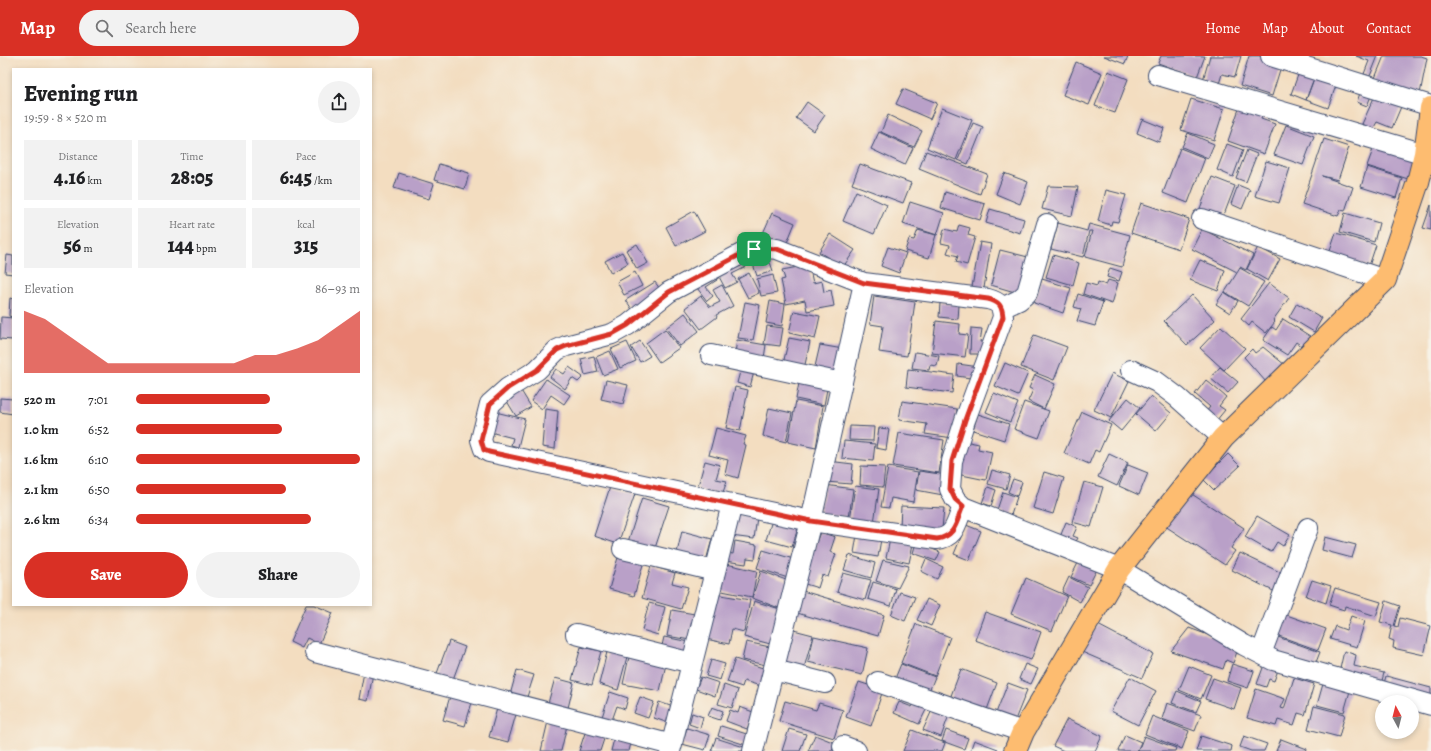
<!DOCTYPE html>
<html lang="en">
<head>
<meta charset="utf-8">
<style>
	:root { --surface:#fff; --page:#f2f2f2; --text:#202124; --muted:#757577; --accent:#d93025 }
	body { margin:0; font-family:Alegreya,serif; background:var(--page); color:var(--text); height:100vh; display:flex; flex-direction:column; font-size:15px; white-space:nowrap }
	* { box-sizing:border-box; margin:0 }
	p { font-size:13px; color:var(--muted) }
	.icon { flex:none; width:22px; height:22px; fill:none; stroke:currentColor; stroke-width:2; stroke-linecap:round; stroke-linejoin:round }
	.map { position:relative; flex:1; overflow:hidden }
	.details { position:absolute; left:12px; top:12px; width:360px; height:538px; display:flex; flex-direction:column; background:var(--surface); border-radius:0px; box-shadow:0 2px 6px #0003 }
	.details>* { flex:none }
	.needle { width:26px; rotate:353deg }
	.buttons { position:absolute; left:1375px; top:639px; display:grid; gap:8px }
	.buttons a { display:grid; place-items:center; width:44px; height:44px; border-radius:50%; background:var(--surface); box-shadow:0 2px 6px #0003; font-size:20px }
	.pin { position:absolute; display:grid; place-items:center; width:34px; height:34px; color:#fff; margin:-17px; border-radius:8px; box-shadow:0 2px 6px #0006 }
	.round { display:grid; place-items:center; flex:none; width:42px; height:42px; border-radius:21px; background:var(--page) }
	.head { display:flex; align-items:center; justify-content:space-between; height:68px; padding:0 12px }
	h1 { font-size:22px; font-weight:800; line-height:30px }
	.figures { display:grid; grid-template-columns:repeat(3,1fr); gap:6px; height:68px; padding:4px 12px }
	.figures div { display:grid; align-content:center; border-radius:0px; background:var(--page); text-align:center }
	.figures b { font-size:20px; font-weight:800 }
	.figures small { font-size:11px; font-weight:400 }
	.figures p { font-size:11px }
	.chart { height:112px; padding:8px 12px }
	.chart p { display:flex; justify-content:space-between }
	.chart svg { width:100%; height:72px; margin-top:4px; fill:var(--accent); opacity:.7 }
	.button { display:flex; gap:8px; margin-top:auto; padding:8px 12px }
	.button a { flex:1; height:46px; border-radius:24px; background:var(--accent); color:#fff; font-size:16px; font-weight:800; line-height:46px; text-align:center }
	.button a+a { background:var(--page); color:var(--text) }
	ul { padding:0 12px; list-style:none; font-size:13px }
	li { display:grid; grid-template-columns:64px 48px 1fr; align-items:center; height:30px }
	li i { height:10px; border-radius:5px; background:var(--accent) }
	header { display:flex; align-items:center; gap:24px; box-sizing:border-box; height:56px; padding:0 20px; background:var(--accent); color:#fff }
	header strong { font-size:19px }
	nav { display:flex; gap:22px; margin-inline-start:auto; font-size:14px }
	.search { width:280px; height:36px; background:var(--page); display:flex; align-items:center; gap:10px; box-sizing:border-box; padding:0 14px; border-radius:22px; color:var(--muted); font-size:15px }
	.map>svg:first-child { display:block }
	.building { fill:#b9a0c8 }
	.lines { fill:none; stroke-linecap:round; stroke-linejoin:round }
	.minor-casing { stroke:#3b496d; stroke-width:22 }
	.major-casing { stroke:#3b496d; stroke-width:24 }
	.minor { stroke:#fff; stroke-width:20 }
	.major { stroke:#fdbc70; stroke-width:22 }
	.route-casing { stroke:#fff; stroke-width:8 }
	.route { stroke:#d93025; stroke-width:5 }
</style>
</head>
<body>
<header>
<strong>Map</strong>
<div class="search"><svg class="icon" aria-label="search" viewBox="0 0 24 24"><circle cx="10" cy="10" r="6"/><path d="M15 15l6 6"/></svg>Search here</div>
<nav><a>Home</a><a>Map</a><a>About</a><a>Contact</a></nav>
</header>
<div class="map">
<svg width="1431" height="695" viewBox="0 0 1431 695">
	<rect width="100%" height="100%" fill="#f7f3e8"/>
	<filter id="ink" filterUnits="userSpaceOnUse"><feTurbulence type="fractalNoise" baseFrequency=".025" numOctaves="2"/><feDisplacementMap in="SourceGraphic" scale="8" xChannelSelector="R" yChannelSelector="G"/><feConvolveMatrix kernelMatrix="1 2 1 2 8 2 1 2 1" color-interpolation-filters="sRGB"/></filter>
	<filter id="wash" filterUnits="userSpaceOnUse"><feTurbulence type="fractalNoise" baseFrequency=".012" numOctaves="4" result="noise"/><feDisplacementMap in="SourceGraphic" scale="16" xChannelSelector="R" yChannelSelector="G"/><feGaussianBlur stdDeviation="0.9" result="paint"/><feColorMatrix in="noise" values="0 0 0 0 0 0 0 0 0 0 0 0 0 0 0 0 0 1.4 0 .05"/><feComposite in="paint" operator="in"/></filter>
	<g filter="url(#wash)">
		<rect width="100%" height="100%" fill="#f3ddc0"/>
		<g id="blocks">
			<!-- building -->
			<path class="building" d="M1104 0H1128L1125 8Z
				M1161 0H1205L1197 21 1158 7Z
				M1210 0H1241L1235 21 1222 18 1219 28 1203 24Z
				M1249 0H1259L1282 7 1272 40 1240 30Z
				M1356 0H1378L1370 20 1364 18 1369 5Z
				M1384 0H1421L1427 2 1419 43 1373 27Z
				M1076 6 1102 17 1089 49 1063 39Z
				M1301 11 1338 24 1328 52 1306 44 1313 25 1306 44 1291 38Z
				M1108 15 1128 23 1115 57 1095 50Z
				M1362 31 1373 35 1367 50 1357 46Z
				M903 33 937 47 930 63 896 48Z
				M1377 35 1403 46 1392 72 1377 66 1373 73 1362 68Z
				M1191 43 1224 53 1214 84 1181 74Z
				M1242 44 1265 52 1261 63 1275 68 1264 98 1228 85Z
				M807 46 825 59 814 75 796 62Z
				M942 52 972 64 956 104 927 92Z
				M888 59 922 75 914 91 881 76Z
				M1142 63 1164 72 1159 86 1137 77Z
				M973 67 983 71 968 108 958 104Z
				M1286 69 1314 80 1303 109 1274 99Z
				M879 76 913 92 905 109 871 93Z
				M1188 77 1214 88 1208 102 1182 91Z
				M1324 83 1349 91 1338 124 1322 120 1353 131 1345 155 1341 154 1338 160 1302 148Z
				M1227 88 1243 94 1233 121 1217 114Z
				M1375 88 1415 101 1408 123 1367 110Z
				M1180 92 1205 102 1188 147 1163 137Z
				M1247 94 1257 98 1246 126 1236 122Z
				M926 95 987 118 980 138 919 113Z
				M1266 105 1290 112 1279 147 1255 140Z
				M439 108 469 117 465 133 434 124Z
				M860 108 911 127 903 147 852 128Z
				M1367 111 1402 122 1396 142 1361 131Z
				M399 117 434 128 429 143 394 132Z
				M1004 117 1028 126 1020 148 996 138Z
				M1212 121 1235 130 1222 164 1199 155Z
				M1238 129 1250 134 1242 153 1231 148Z
				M1048 130 1078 131 1072 160 1042 153Z
				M1106 134 1126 139 1118 166 1112 165 1111 169 1098 165Z
				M856 135 887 149 874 178 843 165Z
				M945 136 985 148 980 164 941 152Z
				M910 146 944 157 937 179 903 168Z
				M1141 147 1189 163 1179 193 1131 177Z
				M1431 149V174L1423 172Z
				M990 153 1024 163 1020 177 986 167Z
				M694 155 705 175 676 190 666 171Z
				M772 157 795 167 784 194 760 184Z
				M1345 157 1379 167 1374 186 1340 176Z
				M1058 167 1087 175 1089 168 1130 179 1122 211 1085 201 1092 175H1089L1083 201 1051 193Z
				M959 169 970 172 968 179 975 181 967 209 956 206 958 200 947 197 950 189 941 187 944 173 957 176Z
				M1202 173 1253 199 1246 214 1240 211 1237 216 1192 193Z
				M918 174 936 179 929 202 905 195 909 183 914 184Z
				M1336 177 1376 189 1369 210 1329 198Z
				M830 178 855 194 843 211 819 196Z
				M980 186 991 188 984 232 972 231Z
				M637 188 648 207 637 213 626 194Z
				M888 191 906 197 899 217 881 210Z
				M1258 191 1280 203 1268 225 1247 213Z
				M766 194 773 215 757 220 750 199Z
				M1000 194 1028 201 1018 237 991 229Z
				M622 196 628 207 611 217 605 205Z
				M7 199 13 200V218L5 217Z
				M1053 199 1079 207 1073 229 1046 221Z
				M741 202 746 211 732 218 737 226 725 232 716 215Z
				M1200 204 1225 214 1218 235 1190 224Z
				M809 209 813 227 822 225 824 236 831 234 834 250 807 255 805 244 786 248 781 224 785 223 782 214Z
				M1110 212 1122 216 1119 225 1107 221Z
				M1240 212 1264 226 1248 250 1225 236Z
				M635 216 642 230 624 239 617 226Z
				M712 217 717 224 706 231 713 240 707 245 694 228Z
				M749 217 759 237 748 242 738 223Z
				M773 219 777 237 761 240 757 223Z
				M1042 223 1071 232 1063 257 1034 247Z
				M1108 224 1118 227 1112 248 1083 238 1086 227 1097 230 1098 226 1106 229Z
				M655 226 662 236 633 255 626 244Z
				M1269 227 1289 242 1273 264 1275 266 1266 277 1252 266 1249 270 1241 263Z
				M722 229 733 250 716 259 717 261 701 273 685 252 701 240 710 251 720 246 713 234Z
				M1224 236 1238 245 1230 257 1216 248Z
				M1078 238 1103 246 1095 270 1077 265 1081 253 1074 251Z
				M1192 239 1215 264 1187 289 1164 265Z
				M874 240 915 246 907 300 879 296 883 270 870 268Z
				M10 242 13 243V261L9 260Z
				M770 245 785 248 782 270 766 267Z
				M745 246 760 249 753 284 738 282Z
				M940 247 959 249 958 263 939 261Z
				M1297 247 1322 262 1314 276 1289 261Z
				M794 255 820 260 815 283 789 277Z
				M685 257 699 275 680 290 666 272Z
				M1 261 13 262V284L0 283Z
				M1283 263 1313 282 1306 293 1296 286 1287 299 1263 284 1272 271 1276 274Z
				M936 265 960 268 959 278 968 279 965 301 932 297Z
				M767 270 783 272 780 290 764 288Z
				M1221 270 1245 292 1224 314 1200 292Z
				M971 272 982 273 980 286H985L984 298H970Z
				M665 273 679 292 659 306 646 287Z
				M1034 279 1067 291 1054 324 1021 311Z
				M789 282 810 286 804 313 783 308Z
				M737 284 766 289 764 302 735 297Z
				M640 285 650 300 640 306 631 291Z
				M627 286 636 305 620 312 611 293Z
				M820 289 843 293 837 319 814 315Z
				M1263 291 1285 309 1266 326 1244 301 1252 293 1255 297Z
				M610 295 618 313 603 319 596 301Z
				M915 296 939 300 937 310 930 309 929 314 912 312Z
				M594 300 598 316 585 319 581 303Z
				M1005 307 1028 317 1018 340 995 330Z
				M958 308 979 311 977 323 957 320Z
				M569 311 583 321 578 326 572 322 565 333 550 321 556 313 564 318Z
				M1220 311 1238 326 1228 337 1210 322Z
				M741 312 754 316 750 331 737 327Z
				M908 313 954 319 952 337 906 331Z
				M1112 317 1129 325 1111 362 1094 354Z
				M1035 319 1055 328 1044 353 1028 345 1033 334 1029 332Z
				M800 322 828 328 824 349 796 343Z
				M546 323 570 339 564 348 551 339 542 353 531 345Z
				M606 324 628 329 623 348 601 343Z
				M1206 324 1226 341 1219 350 1225 354 1216 365 1206 356 1210 351 1195 338Z
				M735 331 748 334 740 375 726 372Z
				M520 333 531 351 516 360 505 342Z
				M994 337 1018 347 1010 366 986 356Z
				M1151 340 1171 357 1156 375 1136 358Z
				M0 342 13 343V358L0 356Z
				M1128 342 1140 352 1121 375 1109 365Z
				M796 345 823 350 816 392 788 386Z
				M902 345 957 353 953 382 925 378 927 368 899 364Z
				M1024 346 1049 355 1039 382 1014 373Z
				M769 352 792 357 786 386 763 380Z
				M545 353 558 355 555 393 542 391Z
				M491 355 525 363 518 391 511 389 513 382 486 375Z
				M1082 356 1111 369 1099 396 1095 394 1089 408 1064 397Z
				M978 358 1009 368 1004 384 973 374Z
				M850 370 874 371 873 385 849 384Z
				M716 372 746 380 743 388 746 389 738 422 725 418 728 404 709 399Z
				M879 372 889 373 886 394 876 392Z
				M899 377 944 384 939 417 893 410Z
				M844 385 875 388 873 405 842 402Z
				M964 385 979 388 978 393 992 396 986 424 957 418Z
				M1109 398 1128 407 1117 430 1098 421Z
				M1228 398 1240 410 1214 434 1203 423Z
				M705 405 720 409 716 423 727 425 722 439 697 433Z
				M828 405 853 408 851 428 826 426Z
				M1128 409 1148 417 1139 439 1119 430Z
				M861 410 885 411 883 431 860 429Z
				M888 411 918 416 913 446 891 442 889 452 881 451Z
				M992 414 1010 419 1006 433 988 428Z
				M919 415 947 419 943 439 916 434Z
				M1044 416 1064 422 1053 458 1033 452Z
				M1013 423 1022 426 1017 440 1008 436Z
				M1084 426 1103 431 1091 471 1072 466Z
				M825 429 853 433 849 461 820 457Z
				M855 430 879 433 874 467 850 464Z
				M610 431 635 438 618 488 594 480Z
				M988 431 996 434 991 450 982 447Z
				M1184 433 1244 472 1231 492 1235 495 1225 509 1162 468Z
				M1003 436 1017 441 1011 459 997 454Z
				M642 442 669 450 653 498 627 489Z
				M901 450 944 452 942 473 900 471Z
				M734 458 757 461 754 483 731 480Z
				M1257 460 1290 479 1283 490 1277 486 1271 496 1245 481Z
				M772 464 798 472 792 491 766 484Z
				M1066 466 1077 471 1073 480 1078 482 1075 487 1060 481Z
				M966 469 981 475 969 504 954 498Z
				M682 475 712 483 706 505 677 497Z
				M820 476 835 481 830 496 836 498 828 521 822 519 818 532 802 527Z
				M857 479 881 483 878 501 854 497Z
				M1325 481 1356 489 1352 502 1322 494Z
				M890 483 913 488 909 507 886 502Z
				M735 485 757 489 755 503 747 502 746 508 725 505 727 497 733 498Z
				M916 487 940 496 936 505 913 497Z
				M763 494 797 504 791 523 757 512Z
				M1240 497 1288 520 1279 538 1232 514Z
				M619 498 644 505 634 540 609 533Z
				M849 499 875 507 871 522 844 514Z
				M926 503 943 511 937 523 921 515Z
				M883 504 909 510 898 532 876 525Z
				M1079 505 1097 513 1089 529 1071 521Z
				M722 507 757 515 752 541 717 534Z
				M651 510 675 517 672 527 688 531 681 553 642 542Z
				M761 515 789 525 779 552 752 542Z
				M843 517 871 524 865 544 837 536Z
				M1069 521 1088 531 1080 546 1062 536Z
				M1026 522 1067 540 1052 575 1011 558Z
				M1312 524 1331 530 1326 547 1306 540Z
				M873 526 896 533 891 550 868 543Z
				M1335 532 1381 546 1376 560 1345 550 1344 554 1329 549Z
				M796 533 884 559 878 580 790 555Z
				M900 536 915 541 905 565 891 559Z
				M715 538 750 544 744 576 732 573 729 588 706 583Z
				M927 543 940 549 931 570 917 564Z
				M754 545 783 554 774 589 744 581Z
				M1386 545 1400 550 1394 570 1398 571 1400 562 1431 570 1424 599 1393 592 1394 585 1389 583 1392 569 1380 566Z
				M649 547 665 551 658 579 642 574Z
				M306 549H314L333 557 319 588 307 582 302 592 290 586Z
				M672 554 700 559 696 585 667 580Z
				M985 556 1041 576 1031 604 975 584Z
				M1284 558 1326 573 1318 594 1276 579Z
				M1351 560 1365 565 1357 591 1330 583 1335 570 1346 574Z
				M916 568 950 581 935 620 901 607Z
				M1096 568 1153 598 1142 622 1082 596Z
				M786 572 813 579 803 616 776 609Z
				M1189 572 1239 590 1233 607 1226 604 1223 613 1171 595Z
				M814 580 868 592 862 619 808 606Z
				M1275 580 1320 596 1313 614 1269 599Z
				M664 581 695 587 693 600 661 594Z
				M449 585 465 591 452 626 436 620Z
				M746 586 775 592 771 610 742 604Z
				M581 591 601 595 592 629 572 624Z
				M608 592 628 597 618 634 599 628Z
				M1344 595 1356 599 1354 610 1384 617 1380 632 1338 622Z
				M629 601 666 608 660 635 623 628Z
				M735 603 769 614 764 631 744 625 742 631 727 626Z
				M711 604 725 608 720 624 706 620Z
				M901 608 935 621 928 638 894 625Z
				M1025 608 1038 613 1031 628 1019 623Z
				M1232 608 1254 615 1248 632 1227 625Z
				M1264 609 1278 614 1274 625 1269 623 1266 631 1257 628Z
				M1189 610 1211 619 1201 643 1179 634Z
				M961 613 997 627 985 659 949 645Z
				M517 614 534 619 526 644 510 639Z
				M364 616 373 617 368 645 359 643Z
				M1386 620 1431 632V644L1383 631Z
				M701 621 719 627 715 640 696 633Z
				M1130 621 1156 635 1138 669 1111 655Z
				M555 622 574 627 567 656 547 651Z
				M1213 622 1241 632 1234 653 1205 643Z
				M1294 622 1314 628 1305 659 1298 657 1294 669 1278 664 1276 670 1247 662 1256 633 1285 643 1281 652 1284 653Z
				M859 626 883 634 871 670 846 661Z
				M1008 627 1027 634 1015 664 996 657Z
				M1323 628 1350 635 1344 656 1317 649Z
				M724 629 738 634 732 652 718 648Z
				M1177 635 1201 645 1196 656 1172 647Z
				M610 636 628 642 625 653 617 650 611 667 601 664Z
				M451 637 473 643 465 670 443 664Z
				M640 641 654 646 648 662 634 657Z
				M785 645 816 654 819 647 843 654 834 682 779 665Z
				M659 646 679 653 674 669 654 662Z
				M899 646 912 651 914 647 927 652 919 668 894 657Z
				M1167 647 1201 659 1195 675 1162 663Z
				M498 649 517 655 508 686 489 681Z
				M1314 650 1345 658 1339 681 1308 673Z
				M712 651 723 655 720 664 708 660Z
				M740 651 753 656 747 673 726 665 730 654 738 657Z
				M933 652 949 659 941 681 923 674Z
				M692 657 703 661 700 672 689 668Z
				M1152 660 1189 675 1182 693 1145 678Z
				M549 661 568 665 561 695H541Z
				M1067 663 1102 680 1095 695H1064L1053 690Z
				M721 670 753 680 749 690 718 680Z
				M687 672 710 679 705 694 682 688Z
				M789 673 806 678 800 695H782Z
				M586 674 605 680 600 695H579Z
				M912 674 945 687 942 695H903Z
				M946 674 968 682 964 693 942 685Z
				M815 679 835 687 832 695H808Z
				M1125 679 1141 686 1137 695H1118Z
				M1144 680 1176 692 1175 695H1138Z
				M1201 680 1232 690 1231 695H1196Z
				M1244 680 1267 688 1264 695H1251L1240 691Z
				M716 682 747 692 746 695H711Z
				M614 683 631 687 629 695H611Z
				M1281 683 1307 693 1306 695H1276Z
				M974 684 998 693 997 695H970Z"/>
		</g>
	</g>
	<g filter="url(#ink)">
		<use href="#blocks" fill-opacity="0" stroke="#3b496d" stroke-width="1"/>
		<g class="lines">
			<defs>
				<path id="minor" d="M1271 0 1431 50
					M1158 19 1425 98
					M1202 163 1385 224
					M1002 252 1019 244 1027 237 1047 168
					M711 299 842 327
					M1131 314 1157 326 1177 341 1223 382
					M963 451C956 466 956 481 937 483L811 465 489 396 484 393 481 384 490 348 508 332 537 314 557 294 566 290 612 278 628 269 669 236 745 196C756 192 765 191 777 193L864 227 988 243C999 246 1002 249 1003 261L965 364 952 405 950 433 955 443 963 451 1119 513 1244 589 1273 604 1431 649
					M623 493 715 515
					M576 578 692 607
					M315 596 672 689
					M1261 598 1308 472
					M774 614 825 627
					M878 626 1023 676
					M843 690 856 695
					M670 695 732 448
					M753 695 811 465 864 227"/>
				<path id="major" d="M1015 695 1023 676 1119 513 1223 382 1385 224 1418 126 1425 98 1431 52"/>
			</defs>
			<!-- minor casing -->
			<use href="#minor" class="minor-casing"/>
			<!-- major casing -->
			<use href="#major" class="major-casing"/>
			<!-- minor -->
			<use href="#minor" class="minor"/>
			<!-- major -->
			<use href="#major" class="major"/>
		</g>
	</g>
	<g class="lines" filter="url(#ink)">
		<defs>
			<path id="route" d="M763 192 777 193 864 227 988 243C999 246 1002 249 1003 261L965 364 952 405 950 433 955 443 963 450C956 466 956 480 937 483L811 465 489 396 484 394 481 384 490 348 508 332 537 314 557 294 566 290 612 278 628 269 669 236 745 196Z"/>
		</defs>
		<!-- route casing -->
		<use href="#route" class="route-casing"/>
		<!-- route -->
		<use href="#route" class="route"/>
	</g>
</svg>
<div class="buttons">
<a><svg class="needle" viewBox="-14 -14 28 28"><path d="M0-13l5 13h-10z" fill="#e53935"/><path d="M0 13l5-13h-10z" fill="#757577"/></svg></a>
</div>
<div class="pin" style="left:754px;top:193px;background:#1e9e55"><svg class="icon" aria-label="arrive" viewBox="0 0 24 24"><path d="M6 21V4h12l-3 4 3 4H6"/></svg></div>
<section class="details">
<div class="head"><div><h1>Evening run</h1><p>19:59 · 8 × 520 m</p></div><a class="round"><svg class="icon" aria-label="share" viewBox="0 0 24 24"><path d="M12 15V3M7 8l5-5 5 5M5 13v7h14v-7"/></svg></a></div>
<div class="figures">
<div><p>Distance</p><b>4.16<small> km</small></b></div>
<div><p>Time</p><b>28:05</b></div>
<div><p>Pace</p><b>6:45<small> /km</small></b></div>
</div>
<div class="figures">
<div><p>Elevation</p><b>56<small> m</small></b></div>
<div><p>Heart rate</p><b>144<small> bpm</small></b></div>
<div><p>kcal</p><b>315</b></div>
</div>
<div class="chart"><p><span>Elevation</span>86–93 m</p>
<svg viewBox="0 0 160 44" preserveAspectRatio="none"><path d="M0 44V6L10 11L20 20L30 29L40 38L50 38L60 38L70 38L80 38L90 38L100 38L110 33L120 33L130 29L140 24L150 15L160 6V44z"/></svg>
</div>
<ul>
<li><b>520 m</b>7:01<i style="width:60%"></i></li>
<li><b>1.0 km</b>6:52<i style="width:65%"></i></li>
<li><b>1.6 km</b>6:10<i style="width:100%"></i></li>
<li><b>2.1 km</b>6:50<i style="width:67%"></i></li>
<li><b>2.6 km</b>6:34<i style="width:78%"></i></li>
</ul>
<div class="button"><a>Save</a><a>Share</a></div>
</section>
</div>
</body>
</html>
